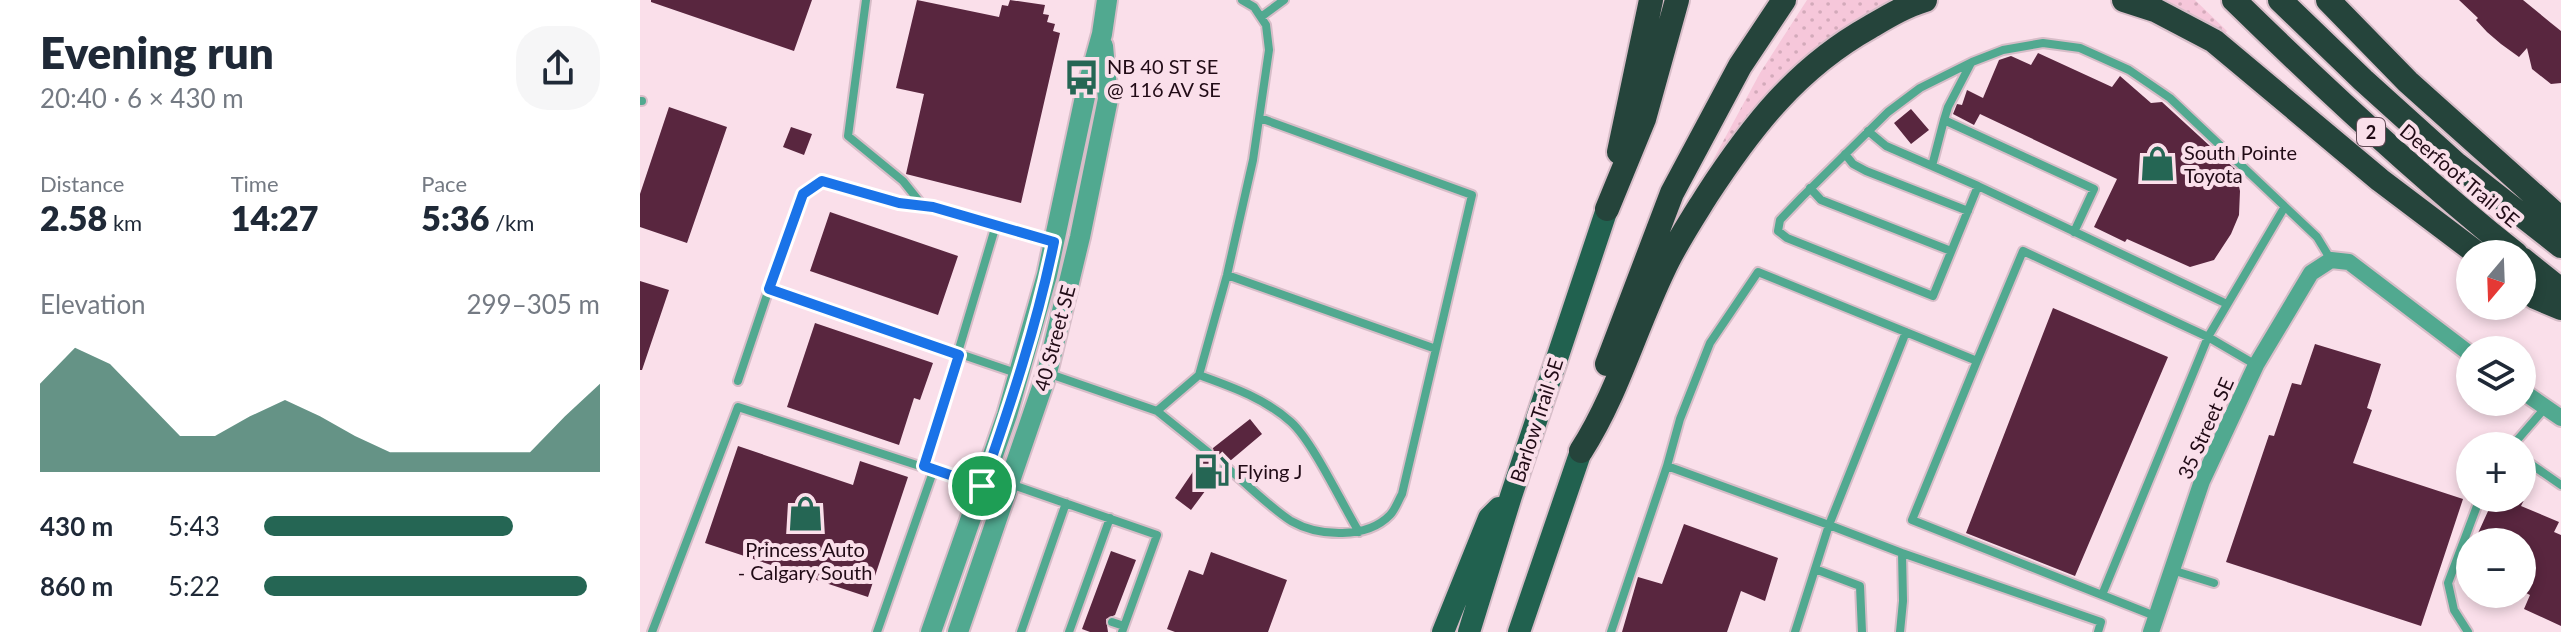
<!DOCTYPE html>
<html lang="en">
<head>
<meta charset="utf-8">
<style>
	:root { --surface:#fff; --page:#f6f6f7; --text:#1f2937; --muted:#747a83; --accent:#256654 }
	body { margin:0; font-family:Lato,sans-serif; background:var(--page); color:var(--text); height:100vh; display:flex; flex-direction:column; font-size:30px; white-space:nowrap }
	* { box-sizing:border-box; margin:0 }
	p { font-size:26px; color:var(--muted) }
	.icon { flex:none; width:44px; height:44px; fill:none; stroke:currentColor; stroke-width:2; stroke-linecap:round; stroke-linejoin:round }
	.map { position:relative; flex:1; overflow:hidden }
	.drawer { display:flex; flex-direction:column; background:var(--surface); width:640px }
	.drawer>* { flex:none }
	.needle { width:52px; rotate:199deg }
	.buttons { position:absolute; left:1816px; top:240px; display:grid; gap:16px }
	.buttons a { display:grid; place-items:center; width:80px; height:80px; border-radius:50%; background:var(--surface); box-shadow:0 4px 12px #0003; font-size:40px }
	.pin { position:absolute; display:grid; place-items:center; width:68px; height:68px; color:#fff; margin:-34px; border:4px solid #fff; border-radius:50%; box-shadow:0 2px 8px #0007 }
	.round { display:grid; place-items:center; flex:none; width:84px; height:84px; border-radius:32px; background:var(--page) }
	.overview { display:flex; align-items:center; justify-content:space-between; height:136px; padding:0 40px }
	h1 { font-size:44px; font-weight:800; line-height:60px }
	.figures { display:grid; grid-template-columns:repeat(3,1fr); gap:12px; height:136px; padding:8px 40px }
	.figures div { display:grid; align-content:center }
	.figures b { font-size:34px; font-weight:800 }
	.figures small { font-size:22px; font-weight:400 }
	.figures p { font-size:22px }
	.chart { height:224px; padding:16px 40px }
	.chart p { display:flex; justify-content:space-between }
	.chart svg { width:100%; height:144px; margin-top:8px; fill:var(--accent); opacity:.7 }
	ul { padding:0 40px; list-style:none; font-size:26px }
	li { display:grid; grid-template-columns:128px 96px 1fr; align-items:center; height:60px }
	li i { height:20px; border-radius:10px; background:var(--accent) }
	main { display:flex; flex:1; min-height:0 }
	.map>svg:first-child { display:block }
	.green { fill:url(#green-dots) }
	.building { fill:#59263f }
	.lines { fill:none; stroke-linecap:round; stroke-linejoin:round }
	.service-casing { stroke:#d7bdc8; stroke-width:12 }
	.minor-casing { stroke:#d7bdc8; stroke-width:20 }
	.tertiary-casing { stroke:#d7bdc8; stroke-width:24 }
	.primary-casing { stroke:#d7bdc8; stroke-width:26 }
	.motorway-casing { stroke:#d7bdc8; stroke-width:28 }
	.service { stroke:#51a990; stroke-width:8 }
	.minor { stroke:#51a990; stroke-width:16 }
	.tertiary { stroke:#51a990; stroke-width:20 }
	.primary { stroke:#21614f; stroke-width:22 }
	.motorway { stroke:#25443b; stroke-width:24 }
	.route-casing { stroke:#fff; stroke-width:16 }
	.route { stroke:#1a73e8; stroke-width:10 }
	.labels { text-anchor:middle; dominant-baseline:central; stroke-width:8; stroke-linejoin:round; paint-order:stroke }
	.shield { fill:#fadfea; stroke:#624b56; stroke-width:2 }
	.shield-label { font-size:18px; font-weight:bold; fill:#210b16 }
	.poi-label { font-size:20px; fill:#210b16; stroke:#fadfea; text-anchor:start }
	.street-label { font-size:20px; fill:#210b16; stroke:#fadfea }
</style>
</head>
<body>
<main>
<section class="drawer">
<div class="overview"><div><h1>Evening run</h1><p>20:40 · 6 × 430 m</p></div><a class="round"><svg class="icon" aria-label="share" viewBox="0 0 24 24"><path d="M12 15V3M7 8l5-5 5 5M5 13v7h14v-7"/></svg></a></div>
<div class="figures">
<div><p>Distance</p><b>2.58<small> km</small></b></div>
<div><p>Time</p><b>14:27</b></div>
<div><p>Pace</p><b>5:36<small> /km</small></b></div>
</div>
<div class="chart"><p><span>Elevation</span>299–305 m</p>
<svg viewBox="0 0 160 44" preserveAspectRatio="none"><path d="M0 44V17L10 6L20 11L30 22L40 33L50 33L60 27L70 22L80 27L90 33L100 38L110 38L120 38L130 38L140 38L150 27L160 17V44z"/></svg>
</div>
<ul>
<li><b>430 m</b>5:43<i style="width:74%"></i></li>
<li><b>860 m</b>5:22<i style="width:96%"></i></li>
</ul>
</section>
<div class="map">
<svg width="1921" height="632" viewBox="0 0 1921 632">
	<defs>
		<pattern id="green-dots" width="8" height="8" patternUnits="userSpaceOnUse" patternTransform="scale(2)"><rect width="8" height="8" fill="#f6c7da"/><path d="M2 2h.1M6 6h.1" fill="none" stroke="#d3aaba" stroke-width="1.8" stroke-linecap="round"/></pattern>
	</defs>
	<rect width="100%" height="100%" fill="#fadfea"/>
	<!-- green -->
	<path class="green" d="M1167 0H1265L1078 164 1073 160 1120 73Z
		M1517 0H1555L1587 31 1583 37Z"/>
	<!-- building -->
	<path class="building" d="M11 0H172L154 51 11 2Z
		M277 0 359 17 362 5 368 6 370 0 405 5 403 14 409 15 407 22 415 24 413 31 420 33 381 203 266 174 284 94 256 88Z
		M1819 0H1883L1911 23 1921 31V83L1911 84 1892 69 1887 48 1879 57 1861 44 1847 32 1836 20 1838 18Z
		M1398 53 1472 87 1480 76 1511 103 1522 102 1595 169 1600 191 1599 215 1591 234 1574 260 1550 267 1487 239 1485 242 1454 227 1477 179 1340 114 1334 125 1313 114 1317 104 1322 105 1327 90 1343 98 1359 60 1371 56 1391 65Z
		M29 107 87 127 47 243 0 227V194Z
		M1271 109 1289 130 1271 144 1254 123Z
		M151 127 172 134 164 155 143 147Z
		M190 212 318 256 298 315 170 271Z
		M0 281 29 290 2 370H0Z
		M1413 308 1528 357 1435 576 1326 533Z
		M175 323 293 363 280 400 274 398 259 445 147 407Z
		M1675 344 1741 364 1727 408 1732 410 1713 463 1823 499 1781 626 1586 562 1629 435 1634 436 1652 383 1661 385Z
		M610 419 622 434 590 461 585 459 580 461 578 466 580 471 551 510 535 498 563 457H573V448Z
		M98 446 213 485 220 461 268 477 228 597 65 543Z
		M1854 498H1885L1881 506 1919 522 1914 532 1921 535V626L1884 609 1890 595 1882 591V542H1834Z
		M1044 524 1138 558 1125 601 1101 591 1087 632H982L998 577 1022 584Z
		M471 551 496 560 475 615 466 619 468 632H450L442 629Z
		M571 552 647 580 628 632H535L527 629 549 570 563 575Z"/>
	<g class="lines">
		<defs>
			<path id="service" d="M226 0 208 136 263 181 283 206
				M621 17 644 0
				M0 101H2
				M1304 120 1308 107 1331 63
				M1228 131 1246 146 1338 186 1587 304
				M1205 154 1213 164 1226 171 1328 211
				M1292 166 1304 120 1454 189 1434 232
				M1338 186 1293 296 1147 238 1138 231 1140 220 1162 197 1248 112 1280 88 1332 62 1363 50 1403 43 1440 48 1489 70 1530 98 1677 237 1691 260
				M1170 188 1181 200 1311 251
				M356 225 293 207 259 203 182 181 163 194 129 289 379 374
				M587 275 796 349
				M1337 361 1383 251 1568 337 1616 365
				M407 373 517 411 559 375 587 275 613 160 629 50 626 25 614 7 602 0
				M559 375C592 387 624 398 651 422 673 442 702 504 719 532
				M98 381 129 289
				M517 411 568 452
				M1872 446 1905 408
				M1882 458 1921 485
				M284 466 356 225 413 242
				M585 466C606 483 628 506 651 521 679 537 727 539 750 515 755 510 758 501 762 494L832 195 620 118
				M1027 466 1040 419 1070 343 1118 272 1337 361 1272 520 1515 616
				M370 484 517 535 482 632
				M1262 553 1461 622 1458 632
				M1175 569 1220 586 1222 632
				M1532 570 1574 583
				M1462 595 1568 337 1644 208
				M472 622 484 626
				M12 632 98 407 366 494
				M237 632 294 469
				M381 632 426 503
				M429 632 470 518
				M971 632 1027 466 1189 525 1266 332
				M1155 632 1189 525 1262 553 1263 601 1260 632
				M1828 632 1814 610 1808 583 1840 498"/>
			<path id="minor" d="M1882 391 1921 418
				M1511 632 1562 481 1616 365 1671 273 1691 260 1709 262 1830 354"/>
			<path id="tertiary" d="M291 632 367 415 407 275 446 92 462 34 467 0
				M318 632 407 373 440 237 468 99 463 46"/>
			<path id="primary" d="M803 632 849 518 859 508
				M829 632 871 496 967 209
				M879 632 941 451"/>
			<path id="motorway" d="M1484 0 1515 10 1574 41 1740 180 1838 254
				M1594 0C1685 89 1777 175 1876 254
				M1640 0 1723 80 1815 163 1921 246
				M1688 0 1768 82 1921 219
				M979 152 1011 0
				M967 209 1004 119 1037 0
				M1882 259 1921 290
				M1882 288 1895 297 1921 308
				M967 364 1032 193 1100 66 1144 0
				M941 451C977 395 995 329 1024 269 1036 243 1052 219 1067 195 1112 126 1157 68 1230 27 1247 17 1265 6 1285 0"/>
		</defs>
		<!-- service casing -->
		<use href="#service" class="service-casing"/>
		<!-- minor casing -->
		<use href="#minor" class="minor-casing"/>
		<!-- tertiary casing -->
		<use href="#tertiary" class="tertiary-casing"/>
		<!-- primary casing -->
		<use href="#primary" class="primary-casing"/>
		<!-- motorway casing -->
		<use href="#motorway" class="motorway-casing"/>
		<!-- service -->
		<use href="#service" class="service"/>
		<!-- minor -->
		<use href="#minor" class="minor"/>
		<!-- tertiary -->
		<use href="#tertiary" class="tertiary"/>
		<!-- primary -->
		<use href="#primary" class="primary"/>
		<!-- motorway -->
		<use href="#motorway" class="motorway"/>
	</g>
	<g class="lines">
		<defs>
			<path id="route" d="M182 181 259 203 293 207 414 242C397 325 370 406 342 486L284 466 319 355 129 289 163 194Z"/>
		</defs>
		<!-- route casing -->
		<use href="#route" class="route-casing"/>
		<!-- route -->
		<use href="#route" class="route"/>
	</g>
	<!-- icons -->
	<defs>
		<symbol id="bus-bare" viewBox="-9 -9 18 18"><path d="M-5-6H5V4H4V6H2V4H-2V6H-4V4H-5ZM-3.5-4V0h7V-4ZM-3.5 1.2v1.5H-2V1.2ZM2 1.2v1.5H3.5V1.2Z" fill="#256654" stroke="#fadfea" stroke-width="2.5" paint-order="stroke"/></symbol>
		<symbol id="shop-bare" viewBox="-9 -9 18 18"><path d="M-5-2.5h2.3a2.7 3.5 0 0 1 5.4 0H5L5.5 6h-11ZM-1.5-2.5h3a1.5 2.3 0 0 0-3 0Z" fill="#256654" stroke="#fadfea" stroke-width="2.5" paint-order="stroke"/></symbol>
		<symbol id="fuel-bare" viewBox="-9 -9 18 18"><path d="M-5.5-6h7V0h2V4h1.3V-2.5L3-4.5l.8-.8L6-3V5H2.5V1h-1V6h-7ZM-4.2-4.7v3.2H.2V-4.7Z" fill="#256654" stroke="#fadfea" stroke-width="2.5" paint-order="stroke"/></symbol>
	</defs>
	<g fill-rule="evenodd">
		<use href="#bus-bare" x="416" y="52" width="51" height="51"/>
		<use href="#shop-bare" x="1492" y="138" width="51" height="51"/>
		<use href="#fuel-bare" x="546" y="446" width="51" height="51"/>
		<use href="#shop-bare" x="140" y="488" width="51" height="51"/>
	</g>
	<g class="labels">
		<!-- shield labels -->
		<rect class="shield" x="1717" y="118" width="28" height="28" rx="6"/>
		<g class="shield-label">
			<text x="1731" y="132">2</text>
		</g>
		<!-- poi labels -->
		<g class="poi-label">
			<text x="467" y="66">NB 40 ST SE<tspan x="467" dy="23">@ 116 AV SE</tspan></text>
			<text x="1544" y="152">South Pointe<tspan x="1544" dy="23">Toyota</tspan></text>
			<text x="597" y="471">Flying J</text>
			<text x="165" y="549" text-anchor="middle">Princess Auto<tspan x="165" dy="23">- Calgary South</tspan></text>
		</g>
		<!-- street labels -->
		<g class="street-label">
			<text transform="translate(1820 175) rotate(40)">Deerfoot Trail SE</text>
			<text transform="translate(414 338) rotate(-75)">40 Street SE</text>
			<text transform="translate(896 420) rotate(-72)">Barlow Trail SE</text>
			<text transform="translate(1565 428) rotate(-66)">35 Street SE</text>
		</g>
	</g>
</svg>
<div class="buttons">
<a><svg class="needle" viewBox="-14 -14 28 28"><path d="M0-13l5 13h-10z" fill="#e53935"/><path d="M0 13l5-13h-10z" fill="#747a83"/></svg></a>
<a><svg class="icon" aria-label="layers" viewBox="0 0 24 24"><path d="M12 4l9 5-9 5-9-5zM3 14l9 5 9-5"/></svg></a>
<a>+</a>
<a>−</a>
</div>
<div class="pin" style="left:342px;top:486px;background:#1e9e55"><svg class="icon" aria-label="arrive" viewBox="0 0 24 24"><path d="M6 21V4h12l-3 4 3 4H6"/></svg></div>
</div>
</main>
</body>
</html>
